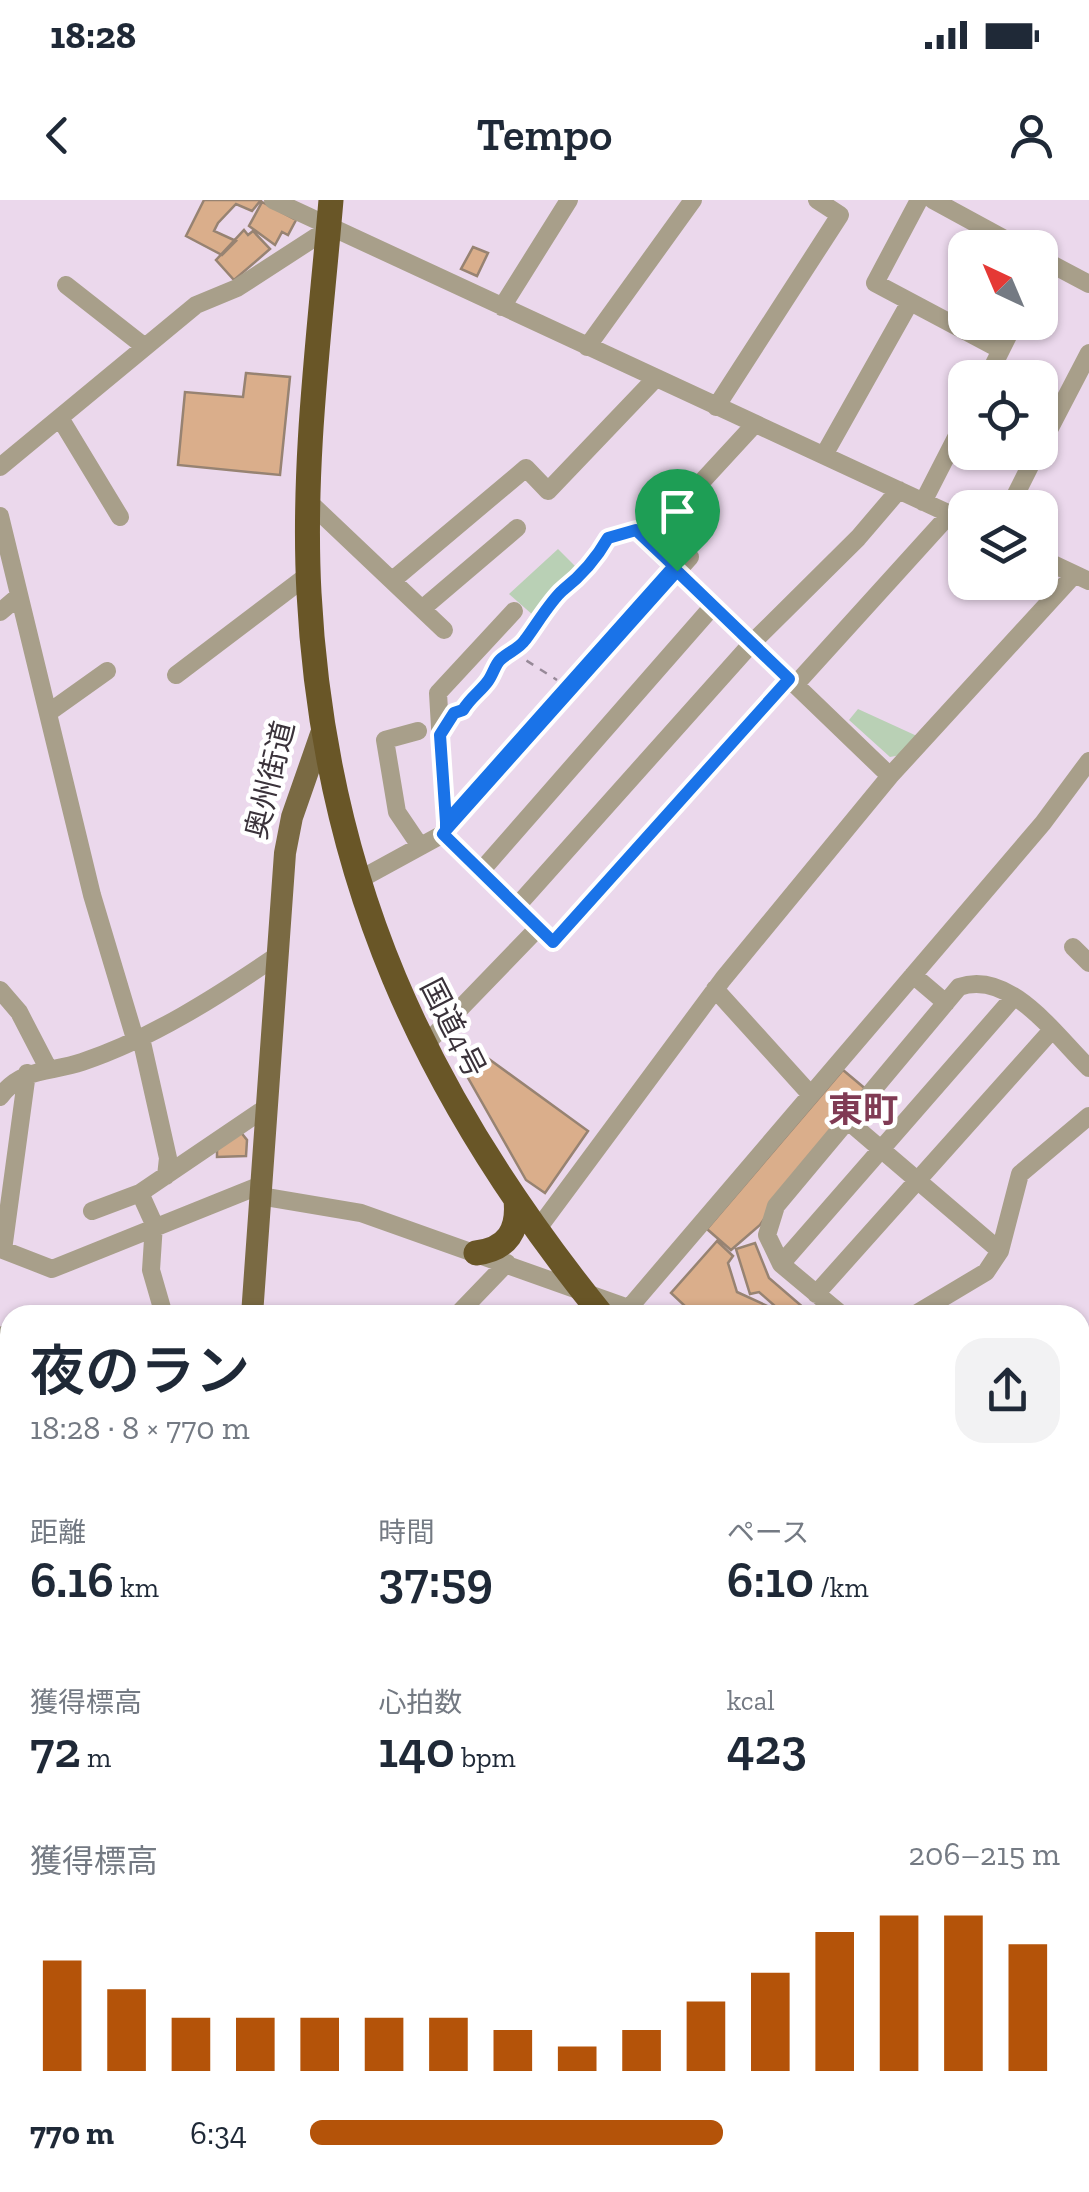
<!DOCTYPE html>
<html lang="ja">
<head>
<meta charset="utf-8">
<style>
	:root { --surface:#fff; --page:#f2f2f3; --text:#1f2937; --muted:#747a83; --accent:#b45309 }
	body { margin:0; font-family:"Zilla Slab","Noto Sans JP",serif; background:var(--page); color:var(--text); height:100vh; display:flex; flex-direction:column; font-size:38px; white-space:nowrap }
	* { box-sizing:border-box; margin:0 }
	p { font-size:32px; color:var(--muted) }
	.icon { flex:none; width:55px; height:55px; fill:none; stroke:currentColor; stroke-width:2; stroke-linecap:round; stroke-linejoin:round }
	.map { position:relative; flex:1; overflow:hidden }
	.drawer { position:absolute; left:0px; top:1105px; width:1090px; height:888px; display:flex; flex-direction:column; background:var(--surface); border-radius:30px 30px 0 0; box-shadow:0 2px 8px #0004 }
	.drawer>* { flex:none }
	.needle { width:65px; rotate:316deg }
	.tools { position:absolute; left:948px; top:30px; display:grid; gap:20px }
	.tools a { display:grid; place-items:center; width:110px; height:110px; border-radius:20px; background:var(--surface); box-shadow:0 2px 8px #0004; font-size:50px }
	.pin { position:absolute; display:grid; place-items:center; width:85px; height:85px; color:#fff; margin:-102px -42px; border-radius:50% 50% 50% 0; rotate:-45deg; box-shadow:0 0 10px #0007 }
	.pin .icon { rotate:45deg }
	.round { display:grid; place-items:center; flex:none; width:105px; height:105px; border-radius:30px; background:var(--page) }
	.summary { display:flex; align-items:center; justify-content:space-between; height:170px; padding:0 30px }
	h1 { font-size:55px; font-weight:600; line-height:75px }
	.stats { display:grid; grid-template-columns:repeat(3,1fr); gap:15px; height:170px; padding:10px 30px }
	.stats div { display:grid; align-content:center }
	.stats b { font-size:50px; font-weight:600 }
	.stats small { font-size:28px; font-weight:400 }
	.stats p { font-size:28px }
	.chart { height:280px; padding:20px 30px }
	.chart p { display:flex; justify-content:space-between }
	.chart svg { width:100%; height:180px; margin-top:10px; stroke:var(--accent); stroke-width:6 }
	ul { padding:0 30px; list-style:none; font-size:32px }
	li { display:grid; grid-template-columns:160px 120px 1fr; align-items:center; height:75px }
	li i { height:25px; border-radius:12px; background:var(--accent) }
	.status { display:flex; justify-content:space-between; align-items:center; height:70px; padding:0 50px; background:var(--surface); direction:ltr }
	.status svg { height:28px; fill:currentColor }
	header { display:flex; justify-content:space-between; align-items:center; height:130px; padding:0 30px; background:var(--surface); font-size:45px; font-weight:600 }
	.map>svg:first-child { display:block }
	.built { fill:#e6cde7 }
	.green { fill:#b9d0b5 }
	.building { fill:#daae8b; stroke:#978372; stroke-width:2.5 }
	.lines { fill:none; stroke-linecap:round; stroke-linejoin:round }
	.path { stroke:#978998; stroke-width:2.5; stroke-dasharray:8 8; stroke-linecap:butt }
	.minor { stroke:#a89f8a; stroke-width:18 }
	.major { stroke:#7a6a43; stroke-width:22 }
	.highway { stroke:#695627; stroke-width:25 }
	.route-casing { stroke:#fff; stroke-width:20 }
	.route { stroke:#1a73e8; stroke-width:12 }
	.labels { text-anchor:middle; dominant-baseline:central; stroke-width:9; stroke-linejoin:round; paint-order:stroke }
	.street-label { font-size:30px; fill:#3a323a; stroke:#fff }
	.quarter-label { font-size:35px; font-weight:bold; fill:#803b54; stroke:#fff }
</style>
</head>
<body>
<div class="status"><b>18:28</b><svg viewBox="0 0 49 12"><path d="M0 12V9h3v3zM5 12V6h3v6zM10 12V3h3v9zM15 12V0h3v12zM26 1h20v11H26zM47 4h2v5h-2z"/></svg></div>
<header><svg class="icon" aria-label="back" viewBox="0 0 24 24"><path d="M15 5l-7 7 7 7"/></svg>Tempo<svg class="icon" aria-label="person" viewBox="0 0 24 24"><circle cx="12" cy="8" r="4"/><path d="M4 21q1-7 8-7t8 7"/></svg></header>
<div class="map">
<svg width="1089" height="1992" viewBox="0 0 1089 1992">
	<rect width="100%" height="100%" fill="#ebd8ec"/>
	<!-- built -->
	<path class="built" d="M1080 1703 1089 1713V1836L1080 1843Z
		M670 1983H916L905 1992H676Z"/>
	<!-- green -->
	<path class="green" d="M558 349 579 370 534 416 509 394Z
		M858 509 917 536 901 555 890 557 849 520Z"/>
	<!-- building -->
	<path class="building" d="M204 0H261L252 11 236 4 218 23 214 31 236 41 222 55 186 36Z
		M262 2 296 20 288 35 282 32 275 45 249 26Z
		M244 30 248 35 253 31 270 49 234 80 216 60Z
		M473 47 488 53 477 76 461 69Z
		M246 173 290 177 280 275 178 265 185 192 243 197Z
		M482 854 588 931 545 993 526 980 467 876Z
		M843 870 868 891 788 984 760 1025 731 1050 707 1029Z
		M239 930 247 940 246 956 217 957V944Z
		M717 1041 733 1056 728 1063 737 1092 776 1110 775 1115H704L688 1109 671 1093Z
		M755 1043 769 1078 812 1115H785L759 1092 750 1094 736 1049Z
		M1089 1507V1544L1088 1545 1080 1539V1517Z
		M805 1982H858L844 1992H811Z
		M1017 1982H1032L1040 1992 997 1991Z"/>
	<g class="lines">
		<!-- path -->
		<path class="path" d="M513 452 557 480
			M454 513 463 510C471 497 481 491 488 480 493 474 495 465 500 460 508 452 519 449 525 440 535 427 551 400 563 390 581 376 596 359 608 338L635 330 659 352
			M0 1590 10 1598"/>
		<!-- minor -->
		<path class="minor" d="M273 0 965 321
			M919 0 875 83 1001 150
			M933 0 1021 48
			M1040 58 1089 84
			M66 85 145 147
			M502 107 569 0
			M587 147 693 0
			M987 178 1015 122
			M716 207 840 15 817 0
			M60 218 120 317
			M1040 247 1089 153
			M824 255 910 102
			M0 267 196 105 237 88 328 29
			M309 302 444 430
			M923 302 965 220
			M1009 308 1037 252
			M0 316 92 695 136 842
			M1040 358 1089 381
			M677 371 890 576
			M394 379 526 268 548 291 655 179
			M423 408 517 328
			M0 412 19 396
			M176 475 308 375
			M795 485 950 314
			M48 513 107 471
			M418 531 385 540 397 612 420 646
			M446 630 438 493 514 411
			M443 634 553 742 789 479
			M481 671 713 406
			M357 681 443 634 690 357 660 327 754 225
			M517 706 752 443 858 338 899 290
			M1073 747 1089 763
			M913 775 946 803
			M715 789 810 894
			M0 790 19 812 48 868
			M141 838 168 958 166 976
			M423 847 538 728
			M27 873 3 1050 52 1069 261 985
			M0 897C22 867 50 873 82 862 151 839 218 796 278 755
			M848 921 1000 1051
			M140 993 154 1024 151 1070 164 1115
			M260 996 361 1013 648 1115
			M92 1011 140 993 267 907
			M537 1030 723 779 890 576 1074 375
			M781 1064 1014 797
			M816 1094 1051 831
			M629 1108 1043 623 1089 561
			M457 1115 507 1063
			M842 1115 781 1064 767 1035 776 1006 959 787C1010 769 1055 835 1089 868
			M914 1115 986 1072 1000 1051 1020 974 1089 916
			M0 1136 10 1133
			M0 1159 10 1180
			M1080 1161 1089 1147
			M1080 1267 1089 1270
			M0 1832 10 1826
			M1080 1866 1089 1858
			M1080 1899 1089 1909
			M0 1980 10 1976
			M80 1982 86 1992
			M536 1982 542 1992
			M729 1982V1992
			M793 1982 798 1992
			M409 1983 414 1992
			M931 1992 943 1982"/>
		<!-- major -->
		<path class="major" d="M252 1115 285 653 292 617 321 534
			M164 1992 166 1982"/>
		<!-- highway -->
		<path class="highway" d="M331 0C320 130 302 262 309 393 324 678 424 895 602 1115
			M476 1053C508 1049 519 1030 516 1000
			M1080 1666 1089 1677"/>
	</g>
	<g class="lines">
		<defs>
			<path id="route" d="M677 371 789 479 553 742 443 634 446 630V622L440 535 454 513 463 510C471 497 481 491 488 481 493 474 495 465 500 460 508 452 519 449 525 440 535 427 551 400 563 390 581 376 596 359 608 338L636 330 674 366 446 622V630L677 371"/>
		</defs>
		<!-- route casing -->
		<use href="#route" class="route-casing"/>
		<!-- route -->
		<use href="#route" class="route"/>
	</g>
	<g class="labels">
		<!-- street labels -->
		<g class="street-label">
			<text transform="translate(270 580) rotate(-76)">奥州街道</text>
			<text transform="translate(453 828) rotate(63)">国道4号</text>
		</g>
		<!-- quarter labels -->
		<g class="quarter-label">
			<text x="863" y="910">東町</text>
		</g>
	</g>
</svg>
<div class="tools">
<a><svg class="needle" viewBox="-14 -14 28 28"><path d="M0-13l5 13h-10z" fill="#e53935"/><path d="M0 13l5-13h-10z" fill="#747a83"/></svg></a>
<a><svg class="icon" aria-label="locate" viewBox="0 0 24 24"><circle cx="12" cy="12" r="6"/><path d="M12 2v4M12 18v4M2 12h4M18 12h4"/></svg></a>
<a><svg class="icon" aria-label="layers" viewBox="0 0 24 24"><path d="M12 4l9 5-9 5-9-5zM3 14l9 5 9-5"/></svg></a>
</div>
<div class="pin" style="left:677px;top:371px;background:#1e9e55"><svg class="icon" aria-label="arrive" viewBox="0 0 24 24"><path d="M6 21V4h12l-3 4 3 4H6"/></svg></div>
<section class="drawer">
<div class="summary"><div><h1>夜のラン</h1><p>18:28 · 8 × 770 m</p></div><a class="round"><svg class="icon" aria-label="share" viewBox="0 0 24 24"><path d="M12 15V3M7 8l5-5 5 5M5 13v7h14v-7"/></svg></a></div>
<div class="stats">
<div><p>距離</p><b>6.16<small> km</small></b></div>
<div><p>時間</p><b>37:59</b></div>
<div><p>ペース</p><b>6:10<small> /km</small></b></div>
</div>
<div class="stats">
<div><p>獲得標高</p><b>72<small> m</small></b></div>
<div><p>心拍数</p><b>140<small> bpm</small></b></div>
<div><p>kcal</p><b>423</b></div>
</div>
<div class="chart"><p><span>獲得標高</span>206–215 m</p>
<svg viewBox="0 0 160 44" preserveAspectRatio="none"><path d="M5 44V17M15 44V24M25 44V31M35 44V31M45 44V31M55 44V31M65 44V31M75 44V34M85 44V38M95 44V34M105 44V27M115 44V20M125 44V10M135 44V6M145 44V6M155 44V13"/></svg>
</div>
<ul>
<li><b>770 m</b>6:34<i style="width:55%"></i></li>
</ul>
</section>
</div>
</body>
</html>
